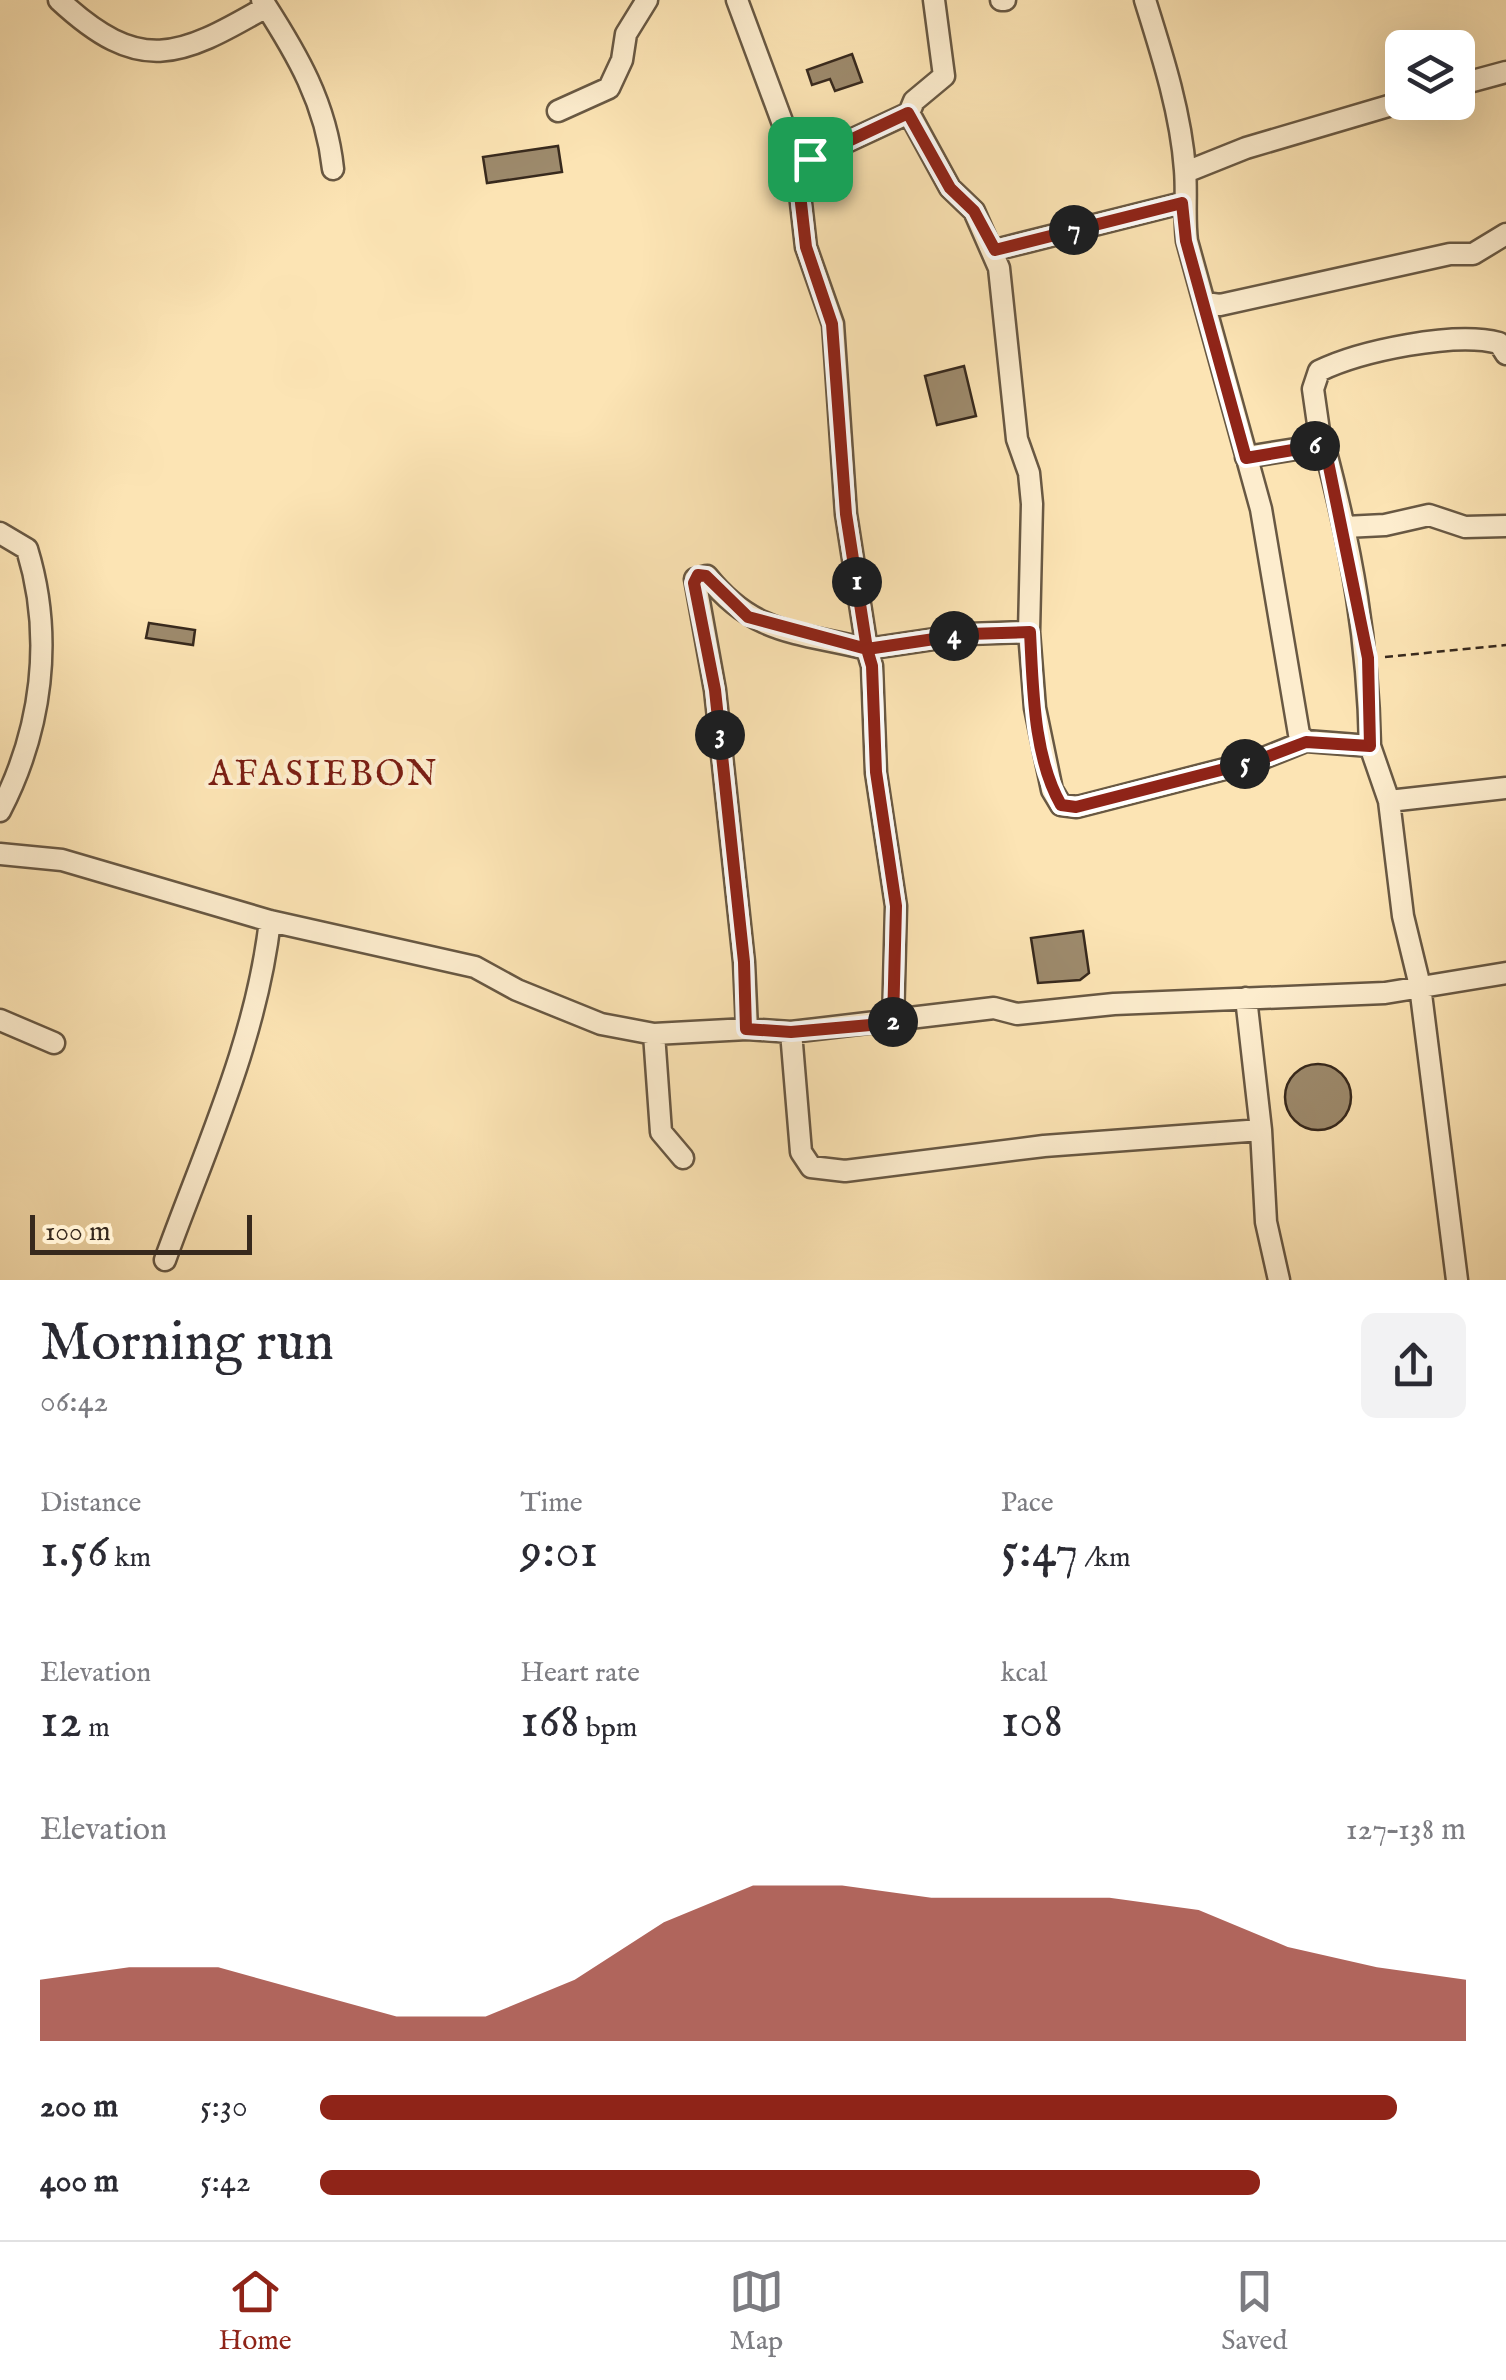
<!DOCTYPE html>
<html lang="en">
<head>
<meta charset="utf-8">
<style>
	:root { --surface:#fff; --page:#f2f2f3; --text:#2b2b33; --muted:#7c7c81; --line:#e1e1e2; --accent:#8f2418 }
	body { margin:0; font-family:"IM FELL English",serif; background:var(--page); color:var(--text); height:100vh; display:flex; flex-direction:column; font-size:38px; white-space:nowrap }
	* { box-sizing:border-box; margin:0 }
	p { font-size:32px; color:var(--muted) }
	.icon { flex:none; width:55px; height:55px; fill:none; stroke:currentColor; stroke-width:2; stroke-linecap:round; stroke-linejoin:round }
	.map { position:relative; height:1280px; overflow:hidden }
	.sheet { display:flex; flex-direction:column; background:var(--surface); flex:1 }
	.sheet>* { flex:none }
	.tools { position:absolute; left:1385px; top:30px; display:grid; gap:20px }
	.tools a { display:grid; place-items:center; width:90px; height:90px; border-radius:15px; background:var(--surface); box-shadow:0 10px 40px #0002; font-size:50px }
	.scale { position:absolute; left:30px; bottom:25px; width:222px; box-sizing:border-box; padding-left:10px; border:5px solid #37291d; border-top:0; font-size:28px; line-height:35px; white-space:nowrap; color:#37291d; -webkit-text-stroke:8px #fdedce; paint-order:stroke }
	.pin { position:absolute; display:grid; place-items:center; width:85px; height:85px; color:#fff; margin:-42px; border-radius:20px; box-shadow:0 5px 15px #0006 }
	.km { position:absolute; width:50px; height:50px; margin:-25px; border-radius:50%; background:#222; color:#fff; font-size:28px; line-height:50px; text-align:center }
	.round { display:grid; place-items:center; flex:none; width:105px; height:105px; border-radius:15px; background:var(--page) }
	.headline { display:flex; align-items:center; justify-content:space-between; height:170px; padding:0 40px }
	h1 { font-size:55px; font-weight:600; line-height:75px }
	.figures { display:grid; grid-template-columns:repeat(3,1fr); gap:15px; height:170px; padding:10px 40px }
	.figures div { display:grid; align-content:center }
	.figures b { font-size:50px; font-weight:600 }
	.figures small { font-size:28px; font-weight:400 }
	.figures p { font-size:28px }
	.chart { height:280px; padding:20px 40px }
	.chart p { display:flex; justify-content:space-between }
	.chart svg { width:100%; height:180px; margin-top:10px; fill:var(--accent); opacity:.7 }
	ul { padding:0 40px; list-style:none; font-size:32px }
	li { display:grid; grid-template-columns:160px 120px 1fr; align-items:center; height:75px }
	li i { height:25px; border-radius:12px; background:var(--accent) }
	.tabs { display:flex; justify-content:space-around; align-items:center; height:140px; border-top:2px solid var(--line); background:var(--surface); font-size:28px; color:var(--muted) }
	.tabs a { display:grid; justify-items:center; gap:5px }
	.tabs .active { color:var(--accent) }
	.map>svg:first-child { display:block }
	.building { fill:#9d8a6c; stroke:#37291d; stroke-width:2.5 }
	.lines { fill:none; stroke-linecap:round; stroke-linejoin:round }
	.minor-casing { stroke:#685843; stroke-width:25 }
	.path { stroke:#37291d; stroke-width:2.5; stroke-dasharray:8 5; stroke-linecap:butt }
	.minor { stroke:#fdedce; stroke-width:20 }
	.route-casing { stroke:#fff; stroke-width:20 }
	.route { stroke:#8f2418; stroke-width:12 }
	.labels { text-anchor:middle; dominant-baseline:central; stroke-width:8; stroke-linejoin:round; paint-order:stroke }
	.quarter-label { font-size:35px; letter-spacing:2.5px; fill:#7a1f14; stroke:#fdedce }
</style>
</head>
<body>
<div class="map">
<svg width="1506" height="1280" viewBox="0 0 1506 1280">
	<rect width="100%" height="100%" fill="#fce4b4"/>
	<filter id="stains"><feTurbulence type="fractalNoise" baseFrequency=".002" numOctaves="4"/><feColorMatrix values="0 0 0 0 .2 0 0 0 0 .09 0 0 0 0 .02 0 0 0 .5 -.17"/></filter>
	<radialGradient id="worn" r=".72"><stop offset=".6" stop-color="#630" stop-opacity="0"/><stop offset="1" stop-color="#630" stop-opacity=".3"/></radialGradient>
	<!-- building -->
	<path class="building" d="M852 54 862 82 835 91 830 79 812 85 807 70Z
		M558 146 562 172 487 183 483 157Z
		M964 366 976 416 937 425 925 376Z
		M149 623 195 630 193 645 146 638Z
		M1083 931 1089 973 1080 980 1038 983 1031 938Z
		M1285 1097a33 33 0 1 1 66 0a33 33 0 1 1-66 0Z"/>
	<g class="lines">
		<defs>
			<path id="minor" d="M59 0C140 75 178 58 266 7
				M262 0C297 54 326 103 333 169
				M737 0 796 159H810L909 113
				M934 0 944 76 914 101 909 113 950 188 974 211 999 268 1017 439 1029 473 1032 504 1029 632 1035 708 1052 790 1061 805 1077 807 1256 761 1306 741
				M1001 0H1005
				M1145 0C1162 54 1181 113 1185 170 1187 194 1184 217 1187 241L1261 509 1299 734 1306 741 1370 746 1389 801 1403 916 1420 986 1457 1280
				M1458 85 1506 72
				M558 111 609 88 622 60 626 34 647 0
				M1186 172 1246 148 1402 102
				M995 250 1182 203
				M1205 303 1220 305 1450 254H1473L1506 234
				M1321 445 1313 389 1319 371C1360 351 1455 331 1499 343L1506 354
				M1246 457 1321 445 1326 452C1352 552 1368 642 1370 746
				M1345 527 1385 525 1429 515 1465 527 1506 526
				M0 533 27 549C54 637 42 730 0 811
				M1389 801 1506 788
				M0 854 62 860 270 921 475 967 517 990 601 1024 654 1034 747 1029 791 1032 994 1008 1017 1014 1114 1004 1385 993 1506 973
				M0 1020 54 1043
				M893 1023 896 906 876 773 872 666 867 649 968 634 1029 632
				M747 1029 744 962 715 690 695 579 707 576C754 635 798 632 867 649L846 514 833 324 806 247 796 159
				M791 1032 801 1152 811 1167 845 1171 1044 1146 1261 1130 1246 998
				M654 1034 661 1132 683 1158
				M1261 1130 1266 1222 1279 1280
				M165 1260C206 1147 256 1041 270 921"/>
		</defs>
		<!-- minor casing -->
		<use href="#minor" class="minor-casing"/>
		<!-- path -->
		<path class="path" d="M1385 657 1506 645"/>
		<!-- minor -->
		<use href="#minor" class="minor"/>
	</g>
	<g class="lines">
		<defs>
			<path id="route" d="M810 159H796L806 247 832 324 846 514 867 649 872 666 876 772 896 906 893 1023 791 1032 746 1029 744 962 715 690 694 583 698 575 706 576 748 617 867 649 968 634 1030 632C1033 687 1033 756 1061 805L1076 807 1256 761 1306 742 1370 746 1368 658 1326 452 1322 445 1246 458 1186 241 1182 203 995 250 974 211 950 188 908 113 810 159"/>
		</defs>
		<!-- route casing -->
		<use href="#route" class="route-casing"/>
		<!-- route -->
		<use href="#route" class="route"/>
	</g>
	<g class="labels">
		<!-- quarter labels -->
		<g class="quarter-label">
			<text x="324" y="775">AFASIEBON</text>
		</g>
	</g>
	<rect width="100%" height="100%" filter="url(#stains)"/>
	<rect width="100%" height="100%" fill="url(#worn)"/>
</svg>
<div class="tools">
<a><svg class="icon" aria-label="layers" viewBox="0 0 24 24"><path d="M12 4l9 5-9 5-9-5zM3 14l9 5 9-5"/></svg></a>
</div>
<div class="scale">100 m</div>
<div class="pin" style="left:810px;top:159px;background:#1e9e55"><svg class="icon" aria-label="arrive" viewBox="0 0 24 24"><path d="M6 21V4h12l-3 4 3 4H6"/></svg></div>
<b class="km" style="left:857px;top:582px">1</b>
<b class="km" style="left:893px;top:1022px">2</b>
<b class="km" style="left:720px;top:735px">3</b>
<b class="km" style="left:954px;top:636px">4</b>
<b class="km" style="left:1245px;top:764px">5</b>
<b class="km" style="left:1315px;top:446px">6</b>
<b class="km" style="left:1074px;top:230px">7</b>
</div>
<section class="sheet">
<div class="headline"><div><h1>Morning run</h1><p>06:42</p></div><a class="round"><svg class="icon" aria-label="share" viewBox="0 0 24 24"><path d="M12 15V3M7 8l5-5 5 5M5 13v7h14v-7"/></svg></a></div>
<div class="figures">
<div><p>Distance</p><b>1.56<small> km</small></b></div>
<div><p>Time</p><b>9:01</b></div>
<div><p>Pace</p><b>5:47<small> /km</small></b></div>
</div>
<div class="figures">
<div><p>Elevation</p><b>12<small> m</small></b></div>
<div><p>Heart rate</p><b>168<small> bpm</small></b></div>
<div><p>kcal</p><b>108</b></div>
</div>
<div class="chart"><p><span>Elevation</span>127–138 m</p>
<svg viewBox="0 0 160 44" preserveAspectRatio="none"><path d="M0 44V29L10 26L20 26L30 32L40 38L50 38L60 29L70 15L80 6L90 6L100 9L110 9L120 9L130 12L140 21L150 26L160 29V44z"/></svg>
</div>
<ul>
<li><b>200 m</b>5:30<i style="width:94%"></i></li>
<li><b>400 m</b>5:42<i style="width:82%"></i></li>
</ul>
</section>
<nav class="tabs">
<a class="active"><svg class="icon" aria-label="home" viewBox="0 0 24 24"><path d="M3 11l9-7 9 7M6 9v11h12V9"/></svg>Home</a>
<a><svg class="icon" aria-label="map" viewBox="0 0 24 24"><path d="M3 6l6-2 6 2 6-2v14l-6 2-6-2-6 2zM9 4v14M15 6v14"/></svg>Map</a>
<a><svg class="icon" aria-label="saved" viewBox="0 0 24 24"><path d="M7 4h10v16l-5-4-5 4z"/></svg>Saved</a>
</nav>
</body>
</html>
